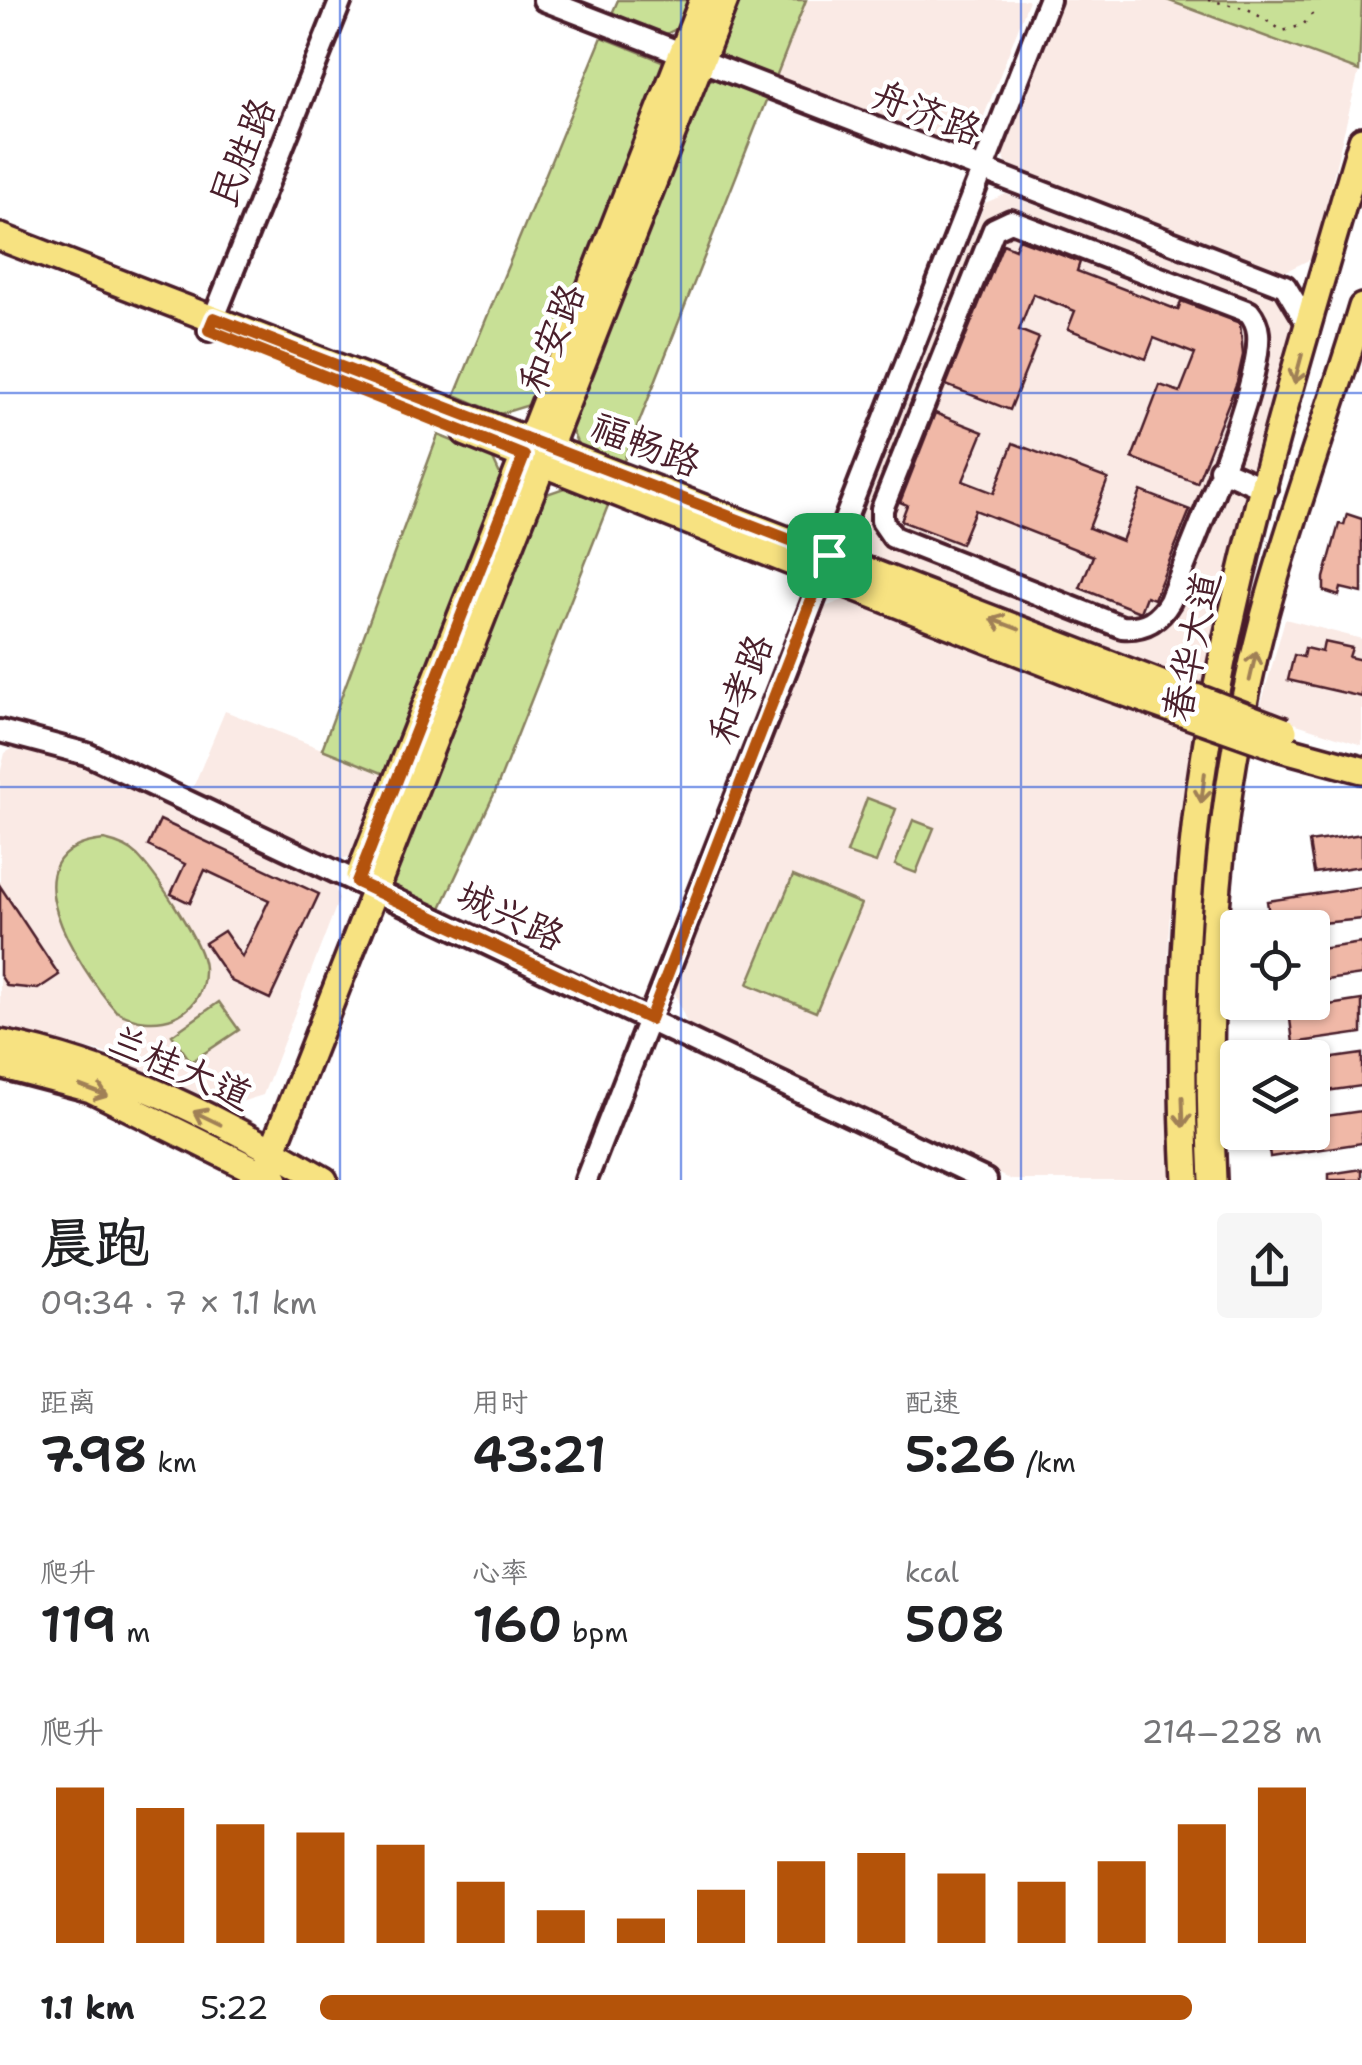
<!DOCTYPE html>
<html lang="zh">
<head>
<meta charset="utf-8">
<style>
	:root { --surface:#fff; --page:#f6f6f6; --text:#202124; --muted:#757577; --accent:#b45309 }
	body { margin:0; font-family:"Shantell Sans","LXGW WenKai TC",sans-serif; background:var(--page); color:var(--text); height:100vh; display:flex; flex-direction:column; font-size:38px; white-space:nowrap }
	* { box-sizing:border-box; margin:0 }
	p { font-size:32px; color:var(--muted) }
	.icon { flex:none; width:55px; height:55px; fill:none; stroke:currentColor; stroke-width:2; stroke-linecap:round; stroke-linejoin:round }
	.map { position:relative; height:1180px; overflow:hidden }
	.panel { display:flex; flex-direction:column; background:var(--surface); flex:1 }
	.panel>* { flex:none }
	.controls { position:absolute; left:1220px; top:910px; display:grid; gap:20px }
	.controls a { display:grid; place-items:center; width:110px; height:110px; border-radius:10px; background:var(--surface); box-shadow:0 2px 8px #0004; font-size:50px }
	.pin { position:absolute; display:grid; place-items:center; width:85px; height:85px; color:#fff; margin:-42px; border-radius:20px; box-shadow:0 5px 15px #0006 }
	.round { display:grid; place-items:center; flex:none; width:105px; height:105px; border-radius:10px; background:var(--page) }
	.overview { display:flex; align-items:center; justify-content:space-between; height:170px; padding:0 40px }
	h1 { font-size:55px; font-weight:600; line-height:75px }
	.figures { display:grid; grid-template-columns:repeat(3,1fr); gap:15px; height:170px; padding:10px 40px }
	.figures div { display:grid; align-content:center }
	.figures b { font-size:50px; font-weight:600 }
	.figures small { font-size:28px; font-weight:400 }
	.figures p { font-size:28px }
	.chart { height:280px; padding:20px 40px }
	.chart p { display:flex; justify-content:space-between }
	.chart svg { width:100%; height:180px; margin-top:10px; stroke:var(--accent); stroke-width:6 }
	ul { padding:0 40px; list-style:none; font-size:32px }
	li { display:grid; grid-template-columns:160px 120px 1fr; align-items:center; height:75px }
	li i { height:25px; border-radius:12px; background:var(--accent) }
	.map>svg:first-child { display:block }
	.built { fill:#faeae5 }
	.green { fill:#c8e096; stroke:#898060; stroke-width:2.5 }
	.building { fill:#f0b8a7; stroke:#4a1f2b; stroke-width:2.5 }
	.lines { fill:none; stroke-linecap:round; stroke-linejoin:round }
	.minor-casing { stroke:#4a1f2b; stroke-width:28 }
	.major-casing { stroke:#4a1f2b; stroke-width:32 }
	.path { stroke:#4a1f2b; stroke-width:2.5; stroke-dasharray:2.5 8; stroke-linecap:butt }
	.minor { stroke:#fff; stroke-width:20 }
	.major { stroke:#f7e281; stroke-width:25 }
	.major-bridge-casing { stroke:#4a1f2b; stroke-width:32; stroke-linecap:butt }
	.major-bridge { stroke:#f7e281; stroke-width:25 }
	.oneway { stroke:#a08056 }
	.route-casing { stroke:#fff; stroke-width:20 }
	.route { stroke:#b45309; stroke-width:12 }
	.grid { fill:none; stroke:#1d4ed8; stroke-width:2.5; stroke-opacity:0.55 }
	.labels { text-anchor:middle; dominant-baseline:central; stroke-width:9; stroke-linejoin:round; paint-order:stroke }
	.street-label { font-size:38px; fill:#4a1f2b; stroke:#fff }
</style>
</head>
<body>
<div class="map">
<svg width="1362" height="1180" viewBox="0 0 1362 1180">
	<rect width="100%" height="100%" fill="#fff"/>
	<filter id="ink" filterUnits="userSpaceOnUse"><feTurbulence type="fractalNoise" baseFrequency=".01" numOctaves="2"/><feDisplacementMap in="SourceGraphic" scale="20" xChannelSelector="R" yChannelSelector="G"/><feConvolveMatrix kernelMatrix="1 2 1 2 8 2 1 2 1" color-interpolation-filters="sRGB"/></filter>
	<g filter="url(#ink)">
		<!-- built -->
		<path class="built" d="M806 0H1029L979 129 945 144 776 77Z
			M1059 0H1167L1359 71 1313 258 1284 272 1010 171 1000 150Z
			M1006 194 1277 297 1294 325 1204 687 869 557 856 530 985 203Z
			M854 596 1197 733 1169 923 1166 1061 1172 1180H1012L688 1026 674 991 825 607Z
			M1285 619 1362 639V745L1259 712Z
			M225 711 390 776 359 854 338 860 192 790Z
			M19 745 85 764 333 881 339 899 263 1095 228 1106 102 1052 0 1029V774L5 753Z"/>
		<!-- green -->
		<path class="green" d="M618 0H694L684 25 664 35 611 16Z
			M731 0H806L776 77 722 56 715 40Z
			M1167 0H1362L1359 71Z
			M602 37 662 61 668 73 529 405 500 414 455 395Z
			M715 78 767 98 623 463 578 445 566 417 699 84Z
			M438 435 492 457 503 481 390 776 322 749Z
			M567 487 609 503 495 792 440 910 394 888 387 870 538 497Z
			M867 798 896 809 876 863 847 853Z
			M913 820 934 828 916 873 895 865Z
			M104 840C117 843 129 847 138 856 156 875 203 943 204 968 206 1019 152 1033 116 1011 79 968 0 850 104 840Z
			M793 876 861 904 816 1012 748 984Z
			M219 1002 239 1030 191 1062 172 1035Z"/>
		<!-- building -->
		<path class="building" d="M1019 239 1080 262 1077 271 1178 310 1181 301 1240 323 1243 355 1237 382 1197 483 1132 458 1160 385 1180 392 1195 354 1154 338 1146 359 1068 329 1075 311 1033 294 1019 330 1039 338 1010 410 946 385 1003 244 1015 249Z
			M935 413 983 432 963 481 994 493 1013 443 1108 479 1089 528 1122 541 1141 491 1190 510 1154 599 1146 596 1140 612 1080 588 1093 556 975 510 961 544 901 521 907 505 900 502Z
			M1347 514 1362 519V593L1341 588 1339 596 1324 591V578L1339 524 1344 525Z
			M1324 642 1352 648 1349 657 1362 660V697L1288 680 1294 655 1303 657 1305 648 1322 652Z
			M160 820 319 894 270 999 231 981 205 943 224 931 242 957 269 900 205 870 190 903 171 894 185 864 148 846Z
			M1362 834V866L1314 873 1309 842Z
			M0 886 59 975 38 989 7 986 0 975Z
			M1362 887V919L1271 928 1267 901Z
			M1362 943V975L1312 982V950Z
			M1362 1000V1033L1293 1043 1289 1011Z
			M1362 1054V1086L1312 1093V1061Z
			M1362 1111V1143L1270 1157 1266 1132H1312V1118Z
			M1362 1169V1180H1329V1174Z"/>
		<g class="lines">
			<defs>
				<path id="minor" d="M544 0 1285 286 1309 326
					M1011 221 1249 312C1254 318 1257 324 1258 333 1263 384 1191 546 1170 601 1159 620 1145 629 1122 627L893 537 882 521V509L994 229Z
					M209 330 341 0
					M1220 469 1266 489
					M0 731 87 754 986 1180
					M586 1180 1049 0"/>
				<path id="major" d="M0 237 1096 659
					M466 433 1089 680
					M1281 748 1362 770
					M359 876 703 0
					M0 1043C116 1065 223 1121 324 1180
					M0 1065 91 1089 275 1180
					M261 1180 725 0
					M1186 1180C1178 1024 1184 866 1212 712 1248 519 1307 328 1362 140
					M1213 1180C1204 993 1216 798 1264 617 1292 512 1331 411 1362 307"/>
			</defs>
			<!-- minor casing -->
			<use href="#minor" class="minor-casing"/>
			<!-- major casing -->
			<use href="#major" class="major-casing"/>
			<!-- path -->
			<path class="path" d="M1208 0 1248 9 1283 31 1303 25 1317 8"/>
			<!-- minor -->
			<use href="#minor" class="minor"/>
			<!-- major -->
			<use href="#major" class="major"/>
			<defs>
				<path id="major-bridge" d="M1096 659 1284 731
					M1089 680 1281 748"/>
			</defs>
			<!-- major-bridge casing -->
			<use href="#major-bridge" class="major-bridge-casing"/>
			<!-- major-bridge -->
			<use href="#major-bridge" class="major-bridge"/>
		</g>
		<!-- one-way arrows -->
		<defs><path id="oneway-shaft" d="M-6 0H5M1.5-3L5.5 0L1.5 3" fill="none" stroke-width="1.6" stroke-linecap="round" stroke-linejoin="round" transform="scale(2.5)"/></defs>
		<g class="oneway">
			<use href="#oneway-shaft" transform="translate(1298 369) rotate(105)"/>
			<use href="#oneway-shaft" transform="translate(1005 624) rotate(-159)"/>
			<use href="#oneway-shaft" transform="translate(1253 666) rotate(-77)"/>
			<use href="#oneway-shaft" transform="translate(1203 788) rotate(97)"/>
			<use href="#oneway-shaft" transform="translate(94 1091) rotate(21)"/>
			<use href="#oneway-shaft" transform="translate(1183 1112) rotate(88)"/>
			<use href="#oneway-shaft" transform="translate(207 1118) rotate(-154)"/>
		</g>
	</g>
	<g class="lines" filter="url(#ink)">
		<defs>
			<path id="route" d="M214 318 829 555 650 1019 357 882 524 456 209 330Z"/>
		</defs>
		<!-- route casing -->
		<use href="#route" class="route-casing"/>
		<!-- route -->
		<use href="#route" class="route"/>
	</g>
	<!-- grid -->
	<path class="grid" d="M340 0V1180M681 0V1180M1021 0V1180M0 393H1362M0 787H1362"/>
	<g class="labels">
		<!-- street labels -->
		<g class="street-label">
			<text transform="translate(927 112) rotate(21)">舟济路</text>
			<text transform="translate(242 152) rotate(-68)">民胜路</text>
			<text transform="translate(551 338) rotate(-68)">和安路</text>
			<text transform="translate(646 444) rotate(21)">福畅路</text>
			<text transform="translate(1191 646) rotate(-78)">春华大道</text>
			<text transform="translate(740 689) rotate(-69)">和孝路</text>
			<text transform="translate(511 915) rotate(25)">城兴路</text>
			<text transform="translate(181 1067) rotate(24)">兰桂大道</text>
		</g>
	</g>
</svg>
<div class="controls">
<a><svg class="icon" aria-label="locate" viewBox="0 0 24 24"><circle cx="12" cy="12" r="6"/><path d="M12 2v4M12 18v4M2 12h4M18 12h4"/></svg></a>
<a><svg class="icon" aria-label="layers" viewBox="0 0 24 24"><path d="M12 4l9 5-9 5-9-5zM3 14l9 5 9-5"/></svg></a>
</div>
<div class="pin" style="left:829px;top:555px;background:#1e9e55"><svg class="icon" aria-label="arrive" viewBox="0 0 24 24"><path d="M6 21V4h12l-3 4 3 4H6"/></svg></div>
</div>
<section class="panel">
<div class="overview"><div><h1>晨跑</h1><p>09:34 · 7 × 1.1 km</p></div><a class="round"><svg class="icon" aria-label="share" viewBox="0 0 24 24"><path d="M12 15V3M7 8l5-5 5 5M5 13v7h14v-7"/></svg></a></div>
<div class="figures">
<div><p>距离</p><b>7.98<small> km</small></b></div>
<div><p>用时</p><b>43:21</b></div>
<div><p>配速</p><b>5:26<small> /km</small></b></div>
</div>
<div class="figures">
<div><p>爬升</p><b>119<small> m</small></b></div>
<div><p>心率</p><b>160<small> bpm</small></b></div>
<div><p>kcal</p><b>508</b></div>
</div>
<div class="chart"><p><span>爬升</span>214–228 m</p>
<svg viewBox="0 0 160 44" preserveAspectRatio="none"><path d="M5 44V6M15 44V11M25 44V15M35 44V17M45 44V20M55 44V29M65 44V36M75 44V38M85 44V31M95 44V24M105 44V22M115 44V27M125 44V29M135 44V24M145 44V15M155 44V6"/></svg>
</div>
<ul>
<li><b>1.1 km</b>5:22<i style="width:87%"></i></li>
</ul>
</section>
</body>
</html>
